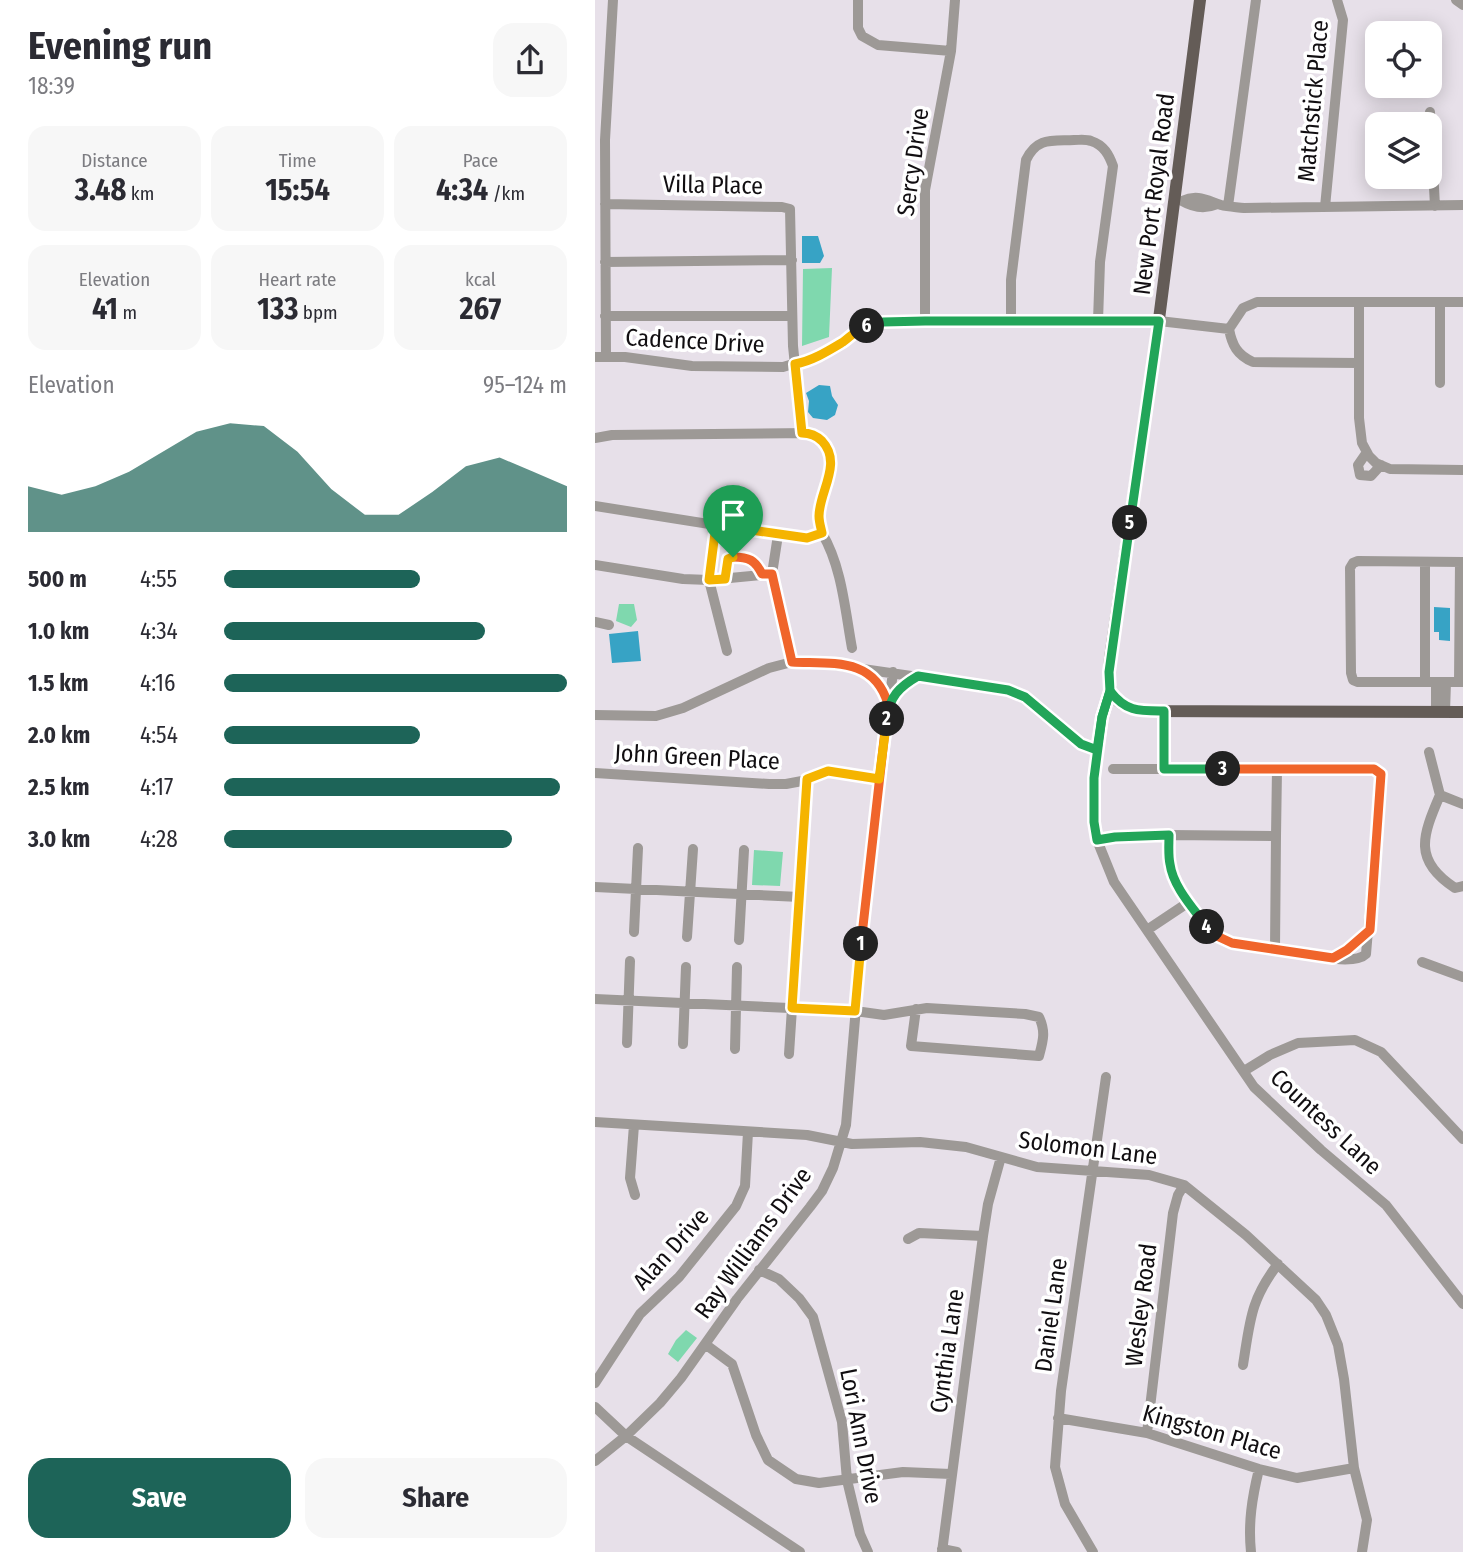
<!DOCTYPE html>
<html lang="en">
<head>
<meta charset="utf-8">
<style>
	:root { --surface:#fff; --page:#f7f7f7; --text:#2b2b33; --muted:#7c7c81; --accent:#1d6458 }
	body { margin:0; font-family:"Fira Sans Condensed",sans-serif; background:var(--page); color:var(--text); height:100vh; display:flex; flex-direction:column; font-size:26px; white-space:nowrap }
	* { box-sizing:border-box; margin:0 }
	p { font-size:23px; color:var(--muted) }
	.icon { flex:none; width:38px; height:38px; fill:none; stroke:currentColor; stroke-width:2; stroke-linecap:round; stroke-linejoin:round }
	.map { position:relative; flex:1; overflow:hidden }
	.panel { display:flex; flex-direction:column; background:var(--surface); width:595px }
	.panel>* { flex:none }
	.fabs { position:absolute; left:770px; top:21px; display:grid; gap:14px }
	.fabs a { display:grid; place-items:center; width:77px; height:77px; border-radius:14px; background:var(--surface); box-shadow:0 4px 18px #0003; font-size:35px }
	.pin { position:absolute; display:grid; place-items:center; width:60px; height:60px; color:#fff; margin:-72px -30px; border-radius:50% 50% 50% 0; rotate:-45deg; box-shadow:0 0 7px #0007 }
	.pin .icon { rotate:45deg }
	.km { position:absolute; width:35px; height:35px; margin:-18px; border-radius:50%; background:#222; color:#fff; font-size:19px; line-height:35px; text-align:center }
	.round { display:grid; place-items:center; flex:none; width:74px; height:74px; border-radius:21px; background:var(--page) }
	.overview { display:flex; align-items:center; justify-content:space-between; height:119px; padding:0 28px }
	h1 { font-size:38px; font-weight:700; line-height:52px }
	.metrics { display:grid; grid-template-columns:repeat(3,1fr); gap:10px; height:119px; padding:7px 28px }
	.metrics div { display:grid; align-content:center; border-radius:18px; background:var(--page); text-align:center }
	.metrics b { font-size:30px; font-weight:700 }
	.metrics small { font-size:19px; font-weight:400 }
	.metrics p { font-size:19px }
	.chart { height:196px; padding:14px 28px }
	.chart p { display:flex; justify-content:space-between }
	.chart svg { width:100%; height:126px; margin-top:7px; fill:var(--accent); opacity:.7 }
	.primary-button { display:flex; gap:14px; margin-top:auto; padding:14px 28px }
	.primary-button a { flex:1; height:80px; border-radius:21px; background:var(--accent); color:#fff; font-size:28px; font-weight:700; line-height:80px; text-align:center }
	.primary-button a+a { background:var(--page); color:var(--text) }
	ul { padding:0 28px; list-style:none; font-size:23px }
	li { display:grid; grid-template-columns:112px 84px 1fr; align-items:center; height:52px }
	li i { height:18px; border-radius:9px; background:var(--accent) }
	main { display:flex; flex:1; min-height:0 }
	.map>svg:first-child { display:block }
	.green { fill:#7fd8ae }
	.water { fill:#37a3c5 }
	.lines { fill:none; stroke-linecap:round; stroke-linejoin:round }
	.minor { stroke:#9d9996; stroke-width:10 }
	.major { stroke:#645c57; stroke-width:12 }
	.split-1-casing { stroke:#fff; stroke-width:14 }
	.split-2-casing { stroke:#fff; stroke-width:14 }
	.split-3-casing { stroke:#fff; stroke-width:14 }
	.split-4-casing { stroke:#fff; stroke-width:14 }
	.split-5-casing { stroke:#fff; stroke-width:14 }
	.split-6-casing { stroke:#fff; stroke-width:14 }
	.split-7-casing { stroke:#fff; stroke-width:14 }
	.split-1 { stroke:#f0652b; stroke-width:9 }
	.split-2 { stroke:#f5b400; stroke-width:9 }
	.split-3 { stroke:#22a559; stroke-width:9 }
	.split-4 { stroke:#f0652b; stroke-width:9 }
	.split-5 { stroke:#22a559; stroke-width:9 }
	.split-6 { stroke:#22a559; stroke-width:9 }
	.split-7 { stroke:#f5b400; stroke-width:9 }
	.labels { text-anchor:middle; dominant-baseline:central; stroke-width:7; stroke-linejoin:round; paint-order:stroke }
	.street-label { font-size:24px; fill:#110e11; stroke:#fff }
</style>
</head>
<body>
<main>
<section class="panel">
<div class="overview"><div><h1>Evening run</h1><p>18:39</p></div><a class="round"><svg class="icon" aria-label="share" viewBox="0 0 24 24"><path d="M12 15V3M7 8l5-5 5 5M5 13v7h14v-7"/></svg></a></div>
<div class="metrics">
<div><p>Distance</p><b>3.48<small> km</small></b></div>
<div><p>Time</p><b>15:54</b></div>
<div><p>Pace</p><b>4:34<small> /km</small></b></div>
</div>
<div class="metrics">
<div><p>Elevation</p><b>41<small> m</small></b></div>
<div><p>Heart rate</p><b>133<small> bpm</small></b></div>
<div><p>kcal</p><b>267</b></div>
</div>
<div class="chart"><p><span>Elevation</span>95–124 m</p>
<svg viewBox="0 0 160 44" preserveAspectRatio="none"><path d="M0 44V28L10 31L20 28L30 23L40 16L50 9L60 6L70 7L80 16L90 29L100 38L110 38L120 30L130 21L140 18L150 23L160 28V44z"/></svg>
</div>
<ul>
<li><b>500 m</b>4:55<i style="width:57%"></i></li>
<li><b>1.0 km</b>4:34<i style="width:76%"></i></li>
<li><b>1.5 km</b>4:16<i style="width:100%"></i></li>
<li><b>2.0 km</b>4:54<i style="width:57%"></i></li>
<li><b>2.5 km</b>4:17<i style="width:98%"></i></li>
<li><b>3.0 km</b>4:28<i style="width:84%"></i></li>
</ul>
<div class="primary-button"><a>Save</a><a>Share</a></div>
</section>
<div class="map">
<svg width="868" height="1552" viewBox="0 0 868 1552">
	<rect width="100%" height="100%" fill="#e7e0e9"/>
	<!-- green -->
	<path class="green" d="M237 268 234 337 207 346 208 269Z
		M24 604H39L42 620 36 627 21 621Z
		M159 850 188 852 185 886 157 885Z
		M91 1330 102 1338 83 1362 73 1354 81 1340Z"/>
	<!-- water -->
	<path class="water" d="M207 236H223L229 256 225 263H207Z
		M224 385 235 386 237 396 243 405 240 415 232 420 218 418 213 412 214 401 211 393Z
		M839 607 855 608V641L844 640V632H839Z
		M43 631 46 661 17 663 14 634Z"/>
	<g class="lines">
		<!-- minor -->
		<path class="minor" d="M263 0V28L267 36 283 45 356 51
			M861 0 868 5
			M835 112 840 206
			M10 204 187 207 195 209 198 346 207 433
			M623 204C611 209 599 208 587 201 602 194 611 200 626 205 633 207 642 207 649 208L868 205
			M633 206 661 0
			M730 207 748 20 742 0
			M10 262 197 260
			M845 302V383
			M868 302H764V418L767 443 774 456 781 463 795 469 868 470
			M10 316H197
			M330 321V190L356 51 360 0
			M416 321V280L431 160C442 137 457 141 479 140 485 140 491 139 496 141 509 145 514 155 518 166L505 262 503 321
			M634 329C637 345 642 355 658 362L764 363
			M0 357H30L97 366 188 367 221 357 248 341 264 328 288 322 564 321 634 329 648 308 662 302H764
			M11 357 10 140 18 0
			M0 438 17 435 214 433C256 451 224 486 224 516 224 522 226 528 227 533
			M772 452 763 465 765 475 776 476 786 465
			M0 506 183 535
			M121 525 114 580 177 574
			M830 562V682
			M868 562 763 561 758 563 755 568 756 673 758 680 763 682H868
			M0 565 88 579 114 580 132 651
			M130 579 133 559C150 551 160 560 167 574
			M0 622 14 625
			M197 662 177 574 183 535 212 538 227 533C247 567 250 610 257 648
			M268 669 281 678 292 700
			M864 682 865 562
			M515 691 507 717 499 778V822L502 840 519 882 659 1087 726 1150 791 1205 868 1304
			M295 700 310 683 323 676
			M569 711V769
			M841 712V682
			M850 712 851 682
			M0 715 61 716 88 708 174 668 197 662 240 665 413 690C447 704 467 738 502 750
			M834 752 845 795
			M0 773 174 784H191L207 781 233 771 284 779
			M845 795C828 835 817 860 860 888L868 886
			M845 795 868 804
			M574 835C574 846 573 858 576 868 582 892 612 935 636 943 650 947 666 947 680 948L681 836
			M502 840 520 837 574 835 681 836 682 769H518
			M0 887 205 897
			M552 930 594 902
			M39 932 43 848
			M92 937 98 849
			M144 940 149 850
			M680 948C700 951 757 968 771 954L786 774 779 769H682
			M738 958 752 949 775 930
			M827 962 868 977
			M0 999 260 1011 289 1015 332 1008 430 1014 444 1017C451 1032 448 1041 444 1056L316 1046 321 1009
			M32 1043 35 961
			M88 1044 91 967
			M140 1049 142 967
			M194 1054 212 779
			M649 1071 675 1055 703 1043 760 1040 786 1052 868 1139
			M0 1122 212 1135 257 1144 325 1142 371 1147 442 1167 554 1175 589 1185 651 1235 721 1300 731 1315 743 1345 749 1379 759 1468 772 1520 767 1552
			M39 1125 35 1178 40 1195
			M313 1239 324 1233 388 1236
			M164 1270 184 1279 204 1298 218 1317 247 1422 252 1480 265 1534 273 1552
			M110 1344 137 1364 161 1435 173 1460 201 1479 224 1483 308 1472 356 1474
			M648 1365C655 1322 655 1300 683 1264
			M0 1383 45 1314 84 1277 141 1206 150 1186 153 1132
			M0 1407 31 1436 205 1552
			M463 1418 552 1433 664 1469 702 1478 759 1468
			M552 1433 578 1213 583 1195 589 1185
			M0 1461 31 1436 65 1403 86 1378 142 1299 215 1207 227 1191 238 1168 251 1125 272 878 298 672
			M347 1549 362 1552
			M347 1552 388 1236 393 1204 406 1157
			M498 1552 470 1504 460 1467 466 1391 511 1077
			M656 1552C653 1523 657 1498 664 1469"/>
		<!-- major -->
		<path class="major" d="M605 0 563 327 515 658C511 691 516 708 552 711L868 712"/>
	</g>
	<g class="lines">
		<defs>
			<path id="split-1" d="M138 557C154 557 160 560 167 574H177L197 662C238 664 279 657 293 704L266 944"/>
			<path id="split-2" d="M266 944 260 1011 197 1008 212 779 233 771 284 779 292 719"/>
			<path id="split-3" d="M292 719C294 697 304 687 323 676L413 690 430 697 486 744 502 750 507 717 515 691C531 712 544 711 569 711V769H628"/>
			<path id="split-4" d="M612 927 624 937 637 943 738 958 752 950 775 930 786 774 779 769H628"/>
			<path id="split-5" d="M535 523 514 672 515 691 507 717 499 778V822L502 840 520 837 574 835C574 845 573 855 575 864 578 887 599 909 612 927"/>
			<path id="split-6" d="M272 326 288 322 330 321H564L535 523"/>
			<path id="split-7" d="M138 557 133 559 130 579 114 580 121 525 212 538 227 533C226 528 224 522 224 516 224 492 248 463 227 441 221 435 215 433 207 433L200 364C217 361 233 351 248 342 256 336 262 329 272 326"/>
		</defs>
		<!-- split-1 casing -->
		<use href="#split-1" class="split-1-casing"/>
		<!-- split-2 casing -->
		<use href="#split-2" class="split-2-casing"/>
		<!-- split-3 casing -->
		<use href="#split-3" class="split-3-casing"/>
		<!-- split-4 casing -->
		<use href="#split-4" class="split-4-casing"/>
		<!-- split-5 casing -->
		<use href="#split-5" class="split-5-casing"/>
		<!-- split-6 casing -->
		<use href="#split-6" class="split-6-casing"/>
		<!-- split-7 casing -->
		<use href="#split-7" class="split-7-casing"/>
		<!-- split-1 -->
		<use href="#split-1" class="split-1"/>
		<!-- split-2 -->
		<use href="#split-2" class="split-2"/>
		<!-- split-3 -->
		<use href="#split-3" class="split-3"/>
		<!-- split-4 -->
		<use href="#split-4" class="split-4"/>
		<!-- split-5 -->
		<use href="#split-5" class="split-5"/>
		<!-- split-6 -->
		<use href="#split-6" class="split-6"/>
		<!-- split-7 -->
		<use href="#split-7" class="split-7"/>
	</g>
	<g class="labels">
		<!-- street labels -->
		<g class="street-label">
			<text transform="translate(718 101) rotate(-85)">Matchstick Place</text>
			<text transform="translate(318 162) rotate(-82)">Sercy Drive</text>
			<text transform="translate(118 185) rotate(1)">Villa Place</text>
			<text transform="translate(559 194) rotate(-83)">New Port Royal Road</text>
			<text transform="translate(100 341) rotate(3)">Cadence Drive</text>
			<text transform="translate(102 757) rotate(3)">John Green Place</text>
			<text transform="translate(731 1122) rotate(43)">Countess Lane</text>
			<text transform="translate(493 1148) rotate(7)">Solomon Lane</text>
			<text transform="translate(158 1243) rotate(-54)">Ray Williams Drive</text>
			<text transform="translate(76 1249) rotate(-48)">Alan Drive</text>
			<text transform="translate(546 1305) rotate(-83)">Wesley Road</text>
			<text transform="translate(456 1315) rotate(-82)">Daniel Lane</text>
			<text transform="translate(352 1351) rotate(-82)">Cynthia Lane</text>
			<text transform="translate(617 1432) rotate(16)">Kingston Place</text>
			<text transform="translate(266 1436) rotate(79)">Lori Ann Drive</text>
		</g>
	</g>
</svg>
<div class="fabs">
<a><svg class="icon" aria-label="locate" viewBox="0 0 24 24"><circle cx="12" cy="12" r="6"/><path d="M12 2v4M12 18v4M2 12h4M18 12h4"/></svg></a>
<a><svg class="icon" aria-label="layers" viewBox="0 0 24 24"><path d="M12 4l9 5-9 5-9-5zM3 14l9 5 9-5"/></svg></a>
</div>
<div class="pin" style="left:138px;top:557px;background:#1e9e55"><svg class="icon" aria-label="arrive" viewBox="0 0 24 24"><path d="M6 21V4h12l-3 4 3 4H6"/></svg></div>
<b class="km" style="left:266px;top:944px">1</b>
<b class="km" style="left:292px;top:719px">2</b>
<b class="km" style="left:628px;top:769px">3</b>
<b class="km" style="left:612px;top:927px">4</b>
<b class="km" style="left:535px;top:523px">5</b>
<b class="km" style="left:272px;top:326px">6</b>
</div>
</main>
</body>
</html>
